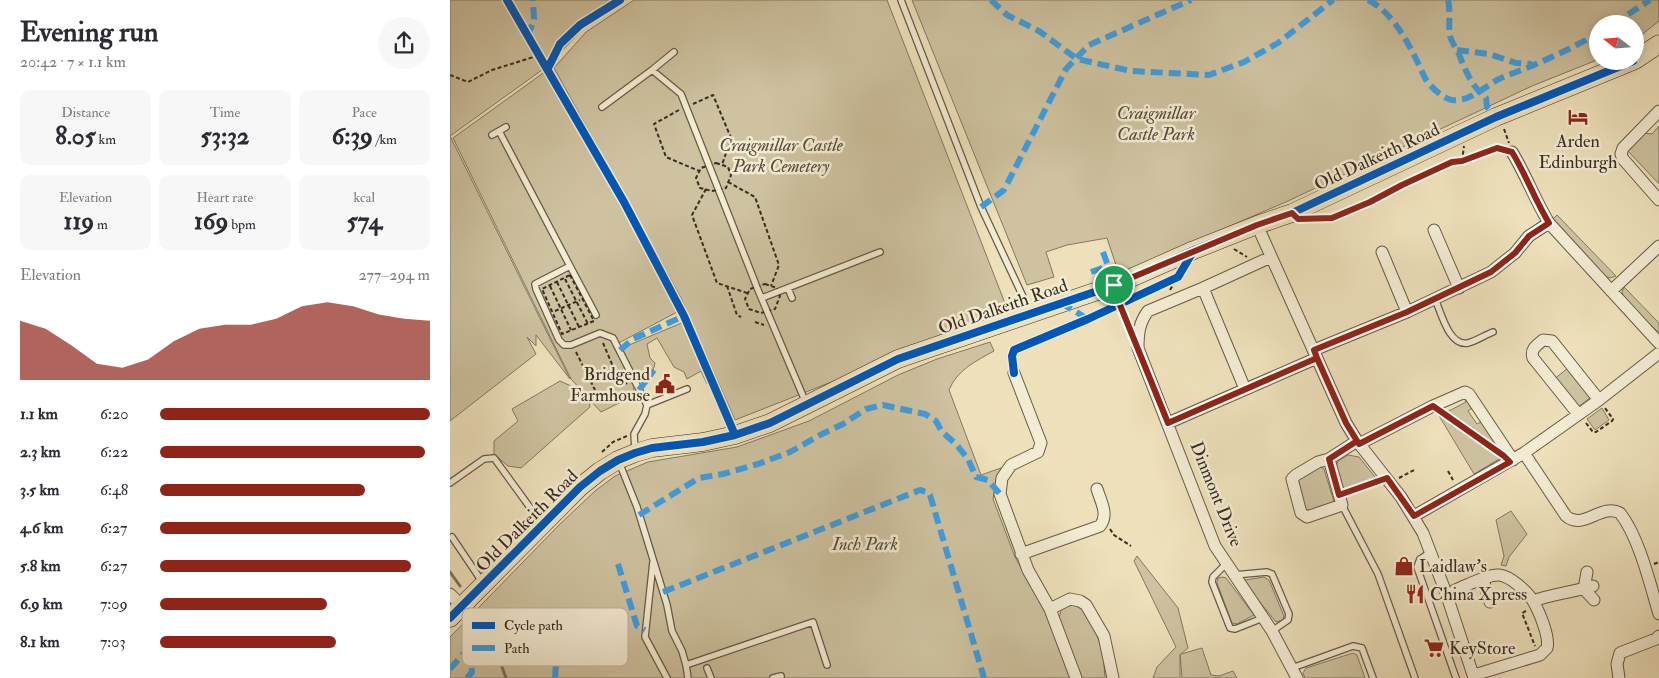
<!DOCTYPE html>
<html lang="en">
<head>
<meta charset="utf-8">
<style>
	:root { --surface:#fff; --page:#f7f7f7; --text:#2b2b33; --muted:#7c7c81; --accent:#8f2418 }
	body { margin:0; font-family:"IM FELL Double Pica",serif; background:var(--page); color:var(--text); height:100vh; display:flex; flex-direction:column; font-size:19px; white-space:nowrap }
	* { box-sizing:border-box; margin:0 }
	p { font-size:16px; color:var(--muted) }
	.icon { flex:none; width:28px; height:28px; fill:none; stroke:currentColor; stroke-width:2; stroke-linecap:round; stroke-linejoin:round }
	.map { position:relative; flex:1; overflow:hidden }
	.sheet { display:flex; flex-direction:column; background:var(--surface); width:450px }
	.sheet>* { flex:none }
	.needle { width:32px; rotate:287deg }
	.fabs { position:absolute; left:1139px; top:15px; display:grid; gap:10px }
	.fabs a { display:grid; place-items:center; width:55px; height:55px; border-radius:50%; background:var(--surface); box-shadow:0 2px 12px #0003; font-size:25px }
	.pin { position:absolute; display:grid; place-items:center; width:42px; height:42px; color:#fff; margin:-21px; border:2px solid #fff; border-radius:50%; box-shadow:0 1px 5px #0007 }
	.round { display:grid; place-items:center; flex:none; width:52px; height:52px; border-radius:26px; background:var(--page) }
	.overview { display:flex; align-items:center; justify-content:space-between; height:85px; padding:0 20px }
	h1 { font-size:28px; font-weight:700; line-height:38px }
	.metrics { display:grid; grid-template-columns:repeat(3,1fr); gap:8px; height:85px; padding:5px 20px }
	.metrics div { display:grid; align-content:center; border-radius:10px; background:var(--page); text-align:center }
	.metrics b { font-size:25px; font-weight:700 }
	.metrics small { font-size:14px; font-weight:400 }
	.metrics p { font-size:14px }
	.chart { height:140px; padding:10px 20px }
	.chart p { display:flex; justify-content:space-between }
	.chart svg { width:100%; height:90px; margin-top:5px; fill:var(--accent); opacity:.7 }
	ul { padding:0 20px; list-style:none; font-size:16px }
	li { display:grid; grid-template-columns:80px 60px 1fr; align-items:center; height:38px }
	li i { height:12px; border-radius:6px; background:var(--accent) }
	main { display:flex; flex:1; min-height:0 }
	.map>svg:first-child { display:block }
	.green { fill:#cec2a0; stroke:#837860 }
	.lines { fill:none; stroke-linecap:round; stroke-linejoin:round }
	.stream { stroke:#7f745e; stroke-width:3 }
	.service-casing { stroke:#655a47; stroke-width:8 }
	.minor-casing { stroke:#655a47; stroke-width:13 }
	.primary-casing { stroke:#382d21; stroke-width:19 }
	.path { stroke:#382d21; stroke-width:2; stroke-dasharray:4 2.5; stroke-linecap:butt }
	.service { stroke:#f3ebd2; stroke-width:5.5 }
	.minor { stroke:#f3ebd2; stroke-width:11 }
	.primary { stroke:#ede0ba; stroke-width:18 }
	.quiet { stroke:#3e9de0; stroke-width:6; stroke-dasharray:12 6; stroke-linecap:butt }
	.cycleway-casing { stroke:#f3ebd2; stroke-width:11 }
	.cycleway { stroke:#0057b8; stroke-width:8 }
	.route-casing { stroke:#fff; stroke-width:10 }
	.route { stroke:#8f2418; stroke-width:6 }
	.labels { text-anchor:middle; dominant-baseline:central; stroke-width:5; stroke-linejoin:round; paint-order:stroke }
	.park-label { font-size:18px; font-style:italic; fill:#564b3a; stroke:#f3ebd2 }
	.poi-label { font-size:18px; fill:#382d21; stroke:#f3ebd2; text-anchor:start }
	.street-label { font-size:18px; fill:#382d21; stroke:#f3ebd2 }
	.key { fill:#f3ebd2; stroke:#bbb29d; stroke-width:1 }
	.key-label { font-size:14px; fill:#382d21 }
</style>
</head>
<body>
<main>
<section class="sheet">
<div class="overview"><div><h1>Evening run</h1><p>20:42 · 7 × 1.1 km</p></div><a class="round"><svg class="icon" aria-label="share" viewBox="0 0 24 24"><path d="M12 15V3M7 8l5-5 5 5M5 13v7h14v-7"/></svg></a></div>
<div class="metrics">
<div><p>Distance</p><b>8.05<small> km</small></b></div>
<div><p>Time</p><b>53:32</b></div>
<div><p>Pace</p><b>6:39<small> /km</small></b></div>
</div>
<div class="metrics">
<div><p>Elevation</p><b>119<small> m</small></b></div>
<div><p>Heart rate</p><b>169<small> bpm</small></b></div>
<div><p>kcal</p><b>574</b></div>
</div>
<div class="chart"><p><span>Elevation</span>277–294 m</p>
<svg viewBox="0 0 160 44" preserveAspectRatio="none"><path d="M0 44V15L10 19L20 27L30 36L40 38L50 34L60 25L70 19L80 17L90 17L100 14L110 8L120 6L130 8L140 12L150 14L160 15V44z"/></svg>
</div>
<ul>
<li><b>1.1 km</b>6:20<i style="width:100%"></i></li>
<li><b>2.3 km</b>6:22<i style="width:98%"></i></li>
<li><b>3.5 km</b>6:48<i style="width:76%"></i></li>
<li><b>4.6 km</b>6:27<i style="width:93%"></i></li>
<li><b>5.8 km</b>6:27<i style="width:93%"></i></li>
<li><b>6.9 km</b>7:09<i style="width:62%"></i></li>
<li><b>8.1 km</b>7:03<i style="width:65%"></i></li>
</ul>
</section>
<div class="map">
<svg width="1209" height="678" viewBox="0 0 1209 678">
	<rect width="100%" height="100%" fill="#ede0ba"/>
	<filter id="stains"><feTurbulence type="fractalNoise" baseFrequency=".004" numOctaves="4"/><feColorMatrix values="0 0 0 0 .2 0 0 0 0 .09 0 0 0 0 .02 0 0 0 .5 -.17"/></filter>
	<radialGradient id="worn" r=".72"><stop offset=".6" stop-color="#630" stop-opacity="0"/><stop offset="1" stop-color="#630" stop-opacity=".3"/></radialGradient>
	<!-- green -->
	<path class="green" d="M0 0H176L134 28 96 67 0 136 120 379 86 335V346L77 337 86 354 0 421Z
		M184 0H437L558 311 447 353 417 368 285 420 231 298 104 68 136 32Z
		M462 0H1209V21L1185 40V24H1148L1147 60 1082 86 838 201 669 274 657 238 617 245 596 252 604 277 577 285Z
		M96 71 229 311 163 346 184 385 183 396 151 412 139 399 140 407 71 468 58 466 44 454V441L68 421 62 409 110 381 132 391 121 379 3 138Z
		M1209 126V184L1176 149 1193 133 1202 134Z
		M1107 215 1166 276 1160 278 1155 276 1103 219Z
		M1174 287 1209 323V333L1174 298 1172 292Z
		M234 322 259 382 257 384 251 371 237 379 234 372 224 367 207 338 197 344 200 358 205 363C204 370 199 379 192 382L178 363 172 348Z
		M540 342 544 351C526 361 507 370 499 390L531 475 551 468 546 480 543 499 565 557 596 612 621 678H0V637L109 525 145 491 165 476 198 462 287 447 359 421 448 375 487 359Z
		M1118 368 1141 397 1127 408 1103 380Z
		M1012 395 1024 407 1018 411 1027 424 1033 421 1054 456 1024 474 985 409 991 406 995 413 1016 402Z
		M1152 408 1159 420 1145 430 1137 419Z
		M898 455 909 457 929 482 892 495 886 467 888 461Z
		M870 466 874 469 885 505 859 512 854 509 846 481Z
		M1061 511 1077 534 1059 557 1056 566 1051 565 1054 556 1046 520Z
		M687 556 728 608 738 648 731 654 752 648 761 675 769 676 783 671 787 678H732L730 654V678H703L707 667 726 647 684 561Z
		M773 577 776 578 804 615 787 624 782 623 767 583 768 578Z
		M814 577 819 580 834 616 833 620 826 622 795 584V580Z
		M618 605 629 606 642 622 653 652 655 678H630L609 619 611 610Z
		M903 653 907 655 915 678H855L853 673 856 668Z"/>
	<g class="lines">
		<!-- stream -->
		<path class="stream" d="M0 572 10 586
			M42 639 56 678"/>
		<defs>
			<path id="service" d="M451 0 531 207 575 301 579 312
				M202 70 231 94 308 290 356 403
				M152 107 202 70 224 52
				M49 131 56 127
				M42 135 49 131 120 266 85 284 86 289 109 340 114 345H121L150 333 163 338 197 405 195 414 184 434 185 450
				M120 266 146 315
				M338 288 342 298
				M312 298 430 252
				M985 299C991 312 999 347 1018 343 1026 341 1035 335 1043 332
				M197 405 237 389
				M169 462 187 507 217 605 222 631 232 651 236 665 238 678
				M0 483 34 459 44 458 92 524
				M892 505 928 574 965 678
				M2 537 33 583
				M981 552 970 559 967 567 1006 678
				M203 562 195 637 217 678
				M776 564 763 577 762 582 780 628 785 629 813 618
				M784 575 817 572 822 574 839 614 838 620 822 631
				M49 615 54 625
				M32 636 77 613
				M236 665 363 622 377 665
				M257 668 261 678
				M842 668 903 646 912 648 923 678
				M323 678 331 676"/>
			<path id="minor" d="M1209 111 1173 148 1171 154 1173 159 1209 200
				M1062 152C1076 175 1085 200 1099 223L1209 343
				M807 225 896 423 907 441 951 497 973 533 996 593 1024 678
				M984 230 1009 288
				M932 252 957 312
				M821 257 753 288 698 311C689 323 688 334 688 348L765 546 822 631 847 678
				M753 288 795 389
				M1161 291 1209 246
				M864 350 957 312 1041 272 1065 253 1079 236 1099 223
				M564 373 591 443 588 452 561 465 552 478 550 494 578 570 600 609 626 678
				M1128 414 1083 358C1080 349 1087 345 1093 340L1102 341 1149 400
				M718 423 867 358
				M909 444 983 406 1015 392 1019 394 1063 460
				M1074 453 1116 516C1133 531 1151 503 1170 513 1189 537 1200 584 1209 614
				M879 459 892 505 857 517 851 513 842 479 846 475 868 462 879 459 907 441
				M964 516 1074 453 1149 400 1209 353
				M571 554 650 526C659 515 651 502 647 489
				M1137 572 1134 589 1144 600
				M1033 580 1040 602
				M1005 590C1016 586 1038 574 1049 575 1060 576 1077 591 1083 601 1089 611 1100 637 1097 648L1090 655 1024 675
				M0 594 12 606
				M1083 601C1102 594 1123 592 1143 586
				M600 609 620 599 630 601 636 605 654 636 663 678
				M1169 678 1167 664 1170 653 1206 639 1209 636"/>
			<path id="primary" d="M1185 60 1209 44
				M0 618 130 487 150 471 168 460 185 453 202 448 253 442 285 435 320 423 448 359 665 285 744 250 807 225 842 213 1046 117 1183 61"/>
		</defs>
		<!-- service casing -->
		<use href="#service" class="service-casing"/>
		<!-- minor casing -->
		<use href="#minor" class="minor-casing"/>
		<!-- primary casing -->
		<use href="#primary" class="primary-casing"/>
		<!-- path -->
		<path class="path" d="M0 75 18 82 42 70 90 55
			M243 104 263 95 281 138 272 165
			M229 110 204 124 216 157 249 171
			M1054 129 1059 143
			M1012 161 1014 146
			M266 163 278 167 281 175 276 188 262 191 250 188 246 178 251 168Z
			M278 182 305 197 329 265 321 286
			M256 189 242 215 267 283 297 293
			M864 219 882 218 920 202 952 185 1002 162 1012 161 1047 148 1052 149
			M784 249 797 257
			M120 275 144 321 112 334 92 289Z
			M115 279 138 324
			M107 282 129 327
			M315 284 327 288 330 296 325 309 311 313 299 309 295 299 300 289Z
			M100 286 121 330
			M277 286 287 315 291 317
			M720 290 728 277
			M668 299 679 327
			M105 311 130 300
			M305 322 314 325
			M153 343 167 376 177 384
			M126 352 145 390
			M993 413 1040 447
			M1136 423 1143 432H1146L1162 421 1163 419 1155 408
			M152 452 163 442 177 436
			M998 471 1003 480
			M949 478 966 469
			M899 492 925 482
			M660 529 664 535 681 546
			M1204 564 1209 562
			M1076 611 1072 613 1085 646"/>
		<!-- service -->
		<use href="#service" class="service"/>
		<!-- minor -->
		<use href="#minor" class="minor"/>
		<!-- primary -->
		<use href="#primary" class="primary"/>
		<!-- quiet -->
		<path class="quiet" d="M541 0 557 15 589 31 627 59 681 71 759 75 794 62 828 43 883 0
			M918 0C945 13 962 50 974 76 978 85 992 98 1002 100 1019 102 1033 88 1047 80 1059 74 1073 70 1086 64 1107 55 1128 45 1148 33
			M998 0C1001 12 998 25 1000 36 1002 43 1006 48 1009 54 1015 70 1022 87 1036 98L1037 107 1046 117
			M1163 24 1200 0
			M78 36 84 19 83 0
			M1007 50 1039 54 1066 63 1082 64
			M531 207 554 190 616 69 639 45 741 0
			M653 252 665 285
			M641 272 658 266
			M611 303 638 319
			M170 350 183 339 234 316
			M189 390 204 370
			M189 515 249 478 273 474 308 464 340 452 370 435 393 424 416 409 433 405 475 414 486 421 492 432 506 444 518 459 526 477 538 480 550 494
			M168 564 187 626 195 630
			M213 592 470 490 477 492 480 495 534 678
			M64 619 85 625 97 632 107 650 105 678
			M0 669 22 644 32 636
			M17 678 22 672 19 648"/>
		<defs>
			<path id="cycleway" d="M57 0 174 202 234 316 285 435
				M98 68 110 44 130 25 170 0
				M665 285 669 305 688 348
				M564 373 562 356 564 350 638 319 728 277 744 250
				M0 618 130 487 150 471 168 460 185 453 202 448 253 442 285 435 320 423 448 359 665 285 744 250 807 225 842 213 1046 117 1183 61"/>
		</defs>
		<!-- cycleway casing -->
		<use href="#cycleway" class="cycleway-casing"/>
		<!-- cycleway -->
		<use href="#cycleway" class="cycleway"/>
	</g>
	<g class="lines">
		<defs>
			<path id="route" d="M664 285 670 305 718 423 867 358 896 423 909 444 983 406 1054 456 1060 462 964 516 937 478 889 495 879 459 907 441 896 423 867 358 864 350 957 312 1041 272 1065 253 1079 236 1099 223C1085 200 1076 175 1062 152L1047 148 1012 161 1002 162 952 185 920 202 882 218 848 219 842 213 807 225 664 285"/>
		</defs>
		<!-- route casing -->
		<use href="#route" class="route-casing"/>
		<!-- route -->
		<use href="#route" class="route"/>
	</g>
	<!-- icons -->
	<defs>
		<symbol id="hotel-bare" viewBox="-9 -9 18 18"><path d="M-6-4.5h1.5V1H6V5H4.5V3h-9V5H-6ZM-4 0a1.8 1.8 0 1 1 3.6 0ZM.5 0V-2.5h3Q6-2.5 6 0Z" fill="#8f2418" stroke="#f3ebd2" stroke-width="2.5" paint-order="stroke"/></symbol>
		<symbol id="civic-bare" viewBox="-9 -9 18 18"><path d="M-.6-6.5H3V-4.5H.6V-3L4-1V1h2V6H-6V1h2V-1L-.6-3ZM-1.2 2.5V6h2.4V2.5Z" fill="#8f2418" stroke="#f3ebd2" stroke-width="2.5" paint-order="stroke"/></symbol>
		<symbol id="shop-bare" viewBox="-9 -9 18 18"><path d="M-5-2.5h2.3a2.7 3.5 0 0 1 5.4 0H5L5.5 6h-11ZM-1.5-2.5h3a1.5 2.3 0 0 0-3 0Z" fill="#8f2418" stroke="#f3ebd2" stroke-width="2.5" paint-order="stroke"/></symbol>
		<symbol id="restaurant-bare" viewBox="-9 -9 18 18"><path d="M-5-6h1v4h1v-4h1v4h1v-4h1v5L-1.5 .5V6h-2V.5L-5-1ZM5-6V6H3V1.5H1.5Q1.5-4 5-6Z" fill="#8f2418" stroke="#f3ebd2" stroke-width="2.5" paint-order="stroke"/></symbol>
		<symbol id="supermarket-bare" viewBox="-9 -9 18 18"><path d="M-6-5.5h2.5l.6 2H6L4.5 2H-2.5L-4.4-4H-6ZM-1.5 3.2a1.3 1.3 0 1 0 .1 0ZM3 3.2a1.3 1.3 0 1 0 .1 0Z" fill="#8f2418" stroke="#f3ebd2" stroke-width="2.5" paint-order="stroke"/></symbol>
	</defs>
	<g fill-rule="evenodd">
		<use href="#hotel-bare" x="1114" y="103" width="28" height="28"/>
		<use href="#civic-bare" x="201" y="370" width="28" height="28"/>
		<use href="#shop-bare" x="940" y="552" width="28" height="28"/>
		<use href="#restaurant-bare" x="951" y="580" width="28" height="28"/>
		<use href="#supermarket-bare" x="970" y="634" width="28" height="28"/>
	</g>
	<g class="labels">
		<!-- park labels -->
		<g class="park-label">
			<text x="706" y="113">Craigmillar<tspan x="706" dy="21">Castle Park</tspan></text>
			<text x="331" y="145">Craigmillar Castle<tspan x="331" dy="21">Park Cemetery</tspan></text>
			<text x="415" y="544">Inch Park</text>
		</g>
		<!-- poi labels -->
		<g class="poi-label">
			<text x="1128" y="141" text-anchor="middle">Arden<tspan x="1128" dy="21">Edinburgh</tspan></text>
			<text x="200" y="374" text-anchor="end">Bridgend<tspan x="200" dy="21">Farmhouse</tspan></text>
			<text x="969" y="566">Laidlaw's</text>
			<text x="980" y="594">China Xpress</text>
			<text x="999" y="648">KeyStore</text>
		</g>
		<!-- street labels -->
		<g class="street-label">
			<text transform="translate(927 157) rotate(-25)">Old Dalkeith Road</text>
			<text transform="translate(553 307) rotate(-19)">Old Dalkeith Road</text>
			<text transform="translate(766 494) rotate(68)">Dinmont Drive</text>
			<text transform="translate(77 521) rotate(-45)">Old Dalkeith Road</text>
		</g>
	</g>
	<!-- legend -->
	<rect x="12" y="608" width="166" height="58" rx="8" class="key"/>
	<rect x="22" y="622" width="23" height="7" fill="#0057b8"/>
	<rect x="22" y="645" width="23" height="6" fill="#3e9de0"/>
	<g class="key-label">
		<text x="54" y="630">Cycle path</text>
		<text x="54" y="653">Path</text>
	</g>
	<rect width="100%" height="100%" filter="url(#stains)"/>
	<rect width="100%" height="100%" fill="url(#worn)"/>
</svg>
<div class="fabs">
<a><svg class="needle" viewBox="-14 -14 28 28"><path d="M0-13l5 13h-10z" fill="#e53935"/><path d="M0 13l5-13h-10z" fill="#7c7c81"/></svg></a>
</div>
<div class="pin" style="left:664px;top:285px;background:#1e9e55"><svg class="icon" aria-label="arrive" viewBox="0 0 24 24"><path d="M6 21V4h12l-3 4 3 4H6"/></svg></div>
</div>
</main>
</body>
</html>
